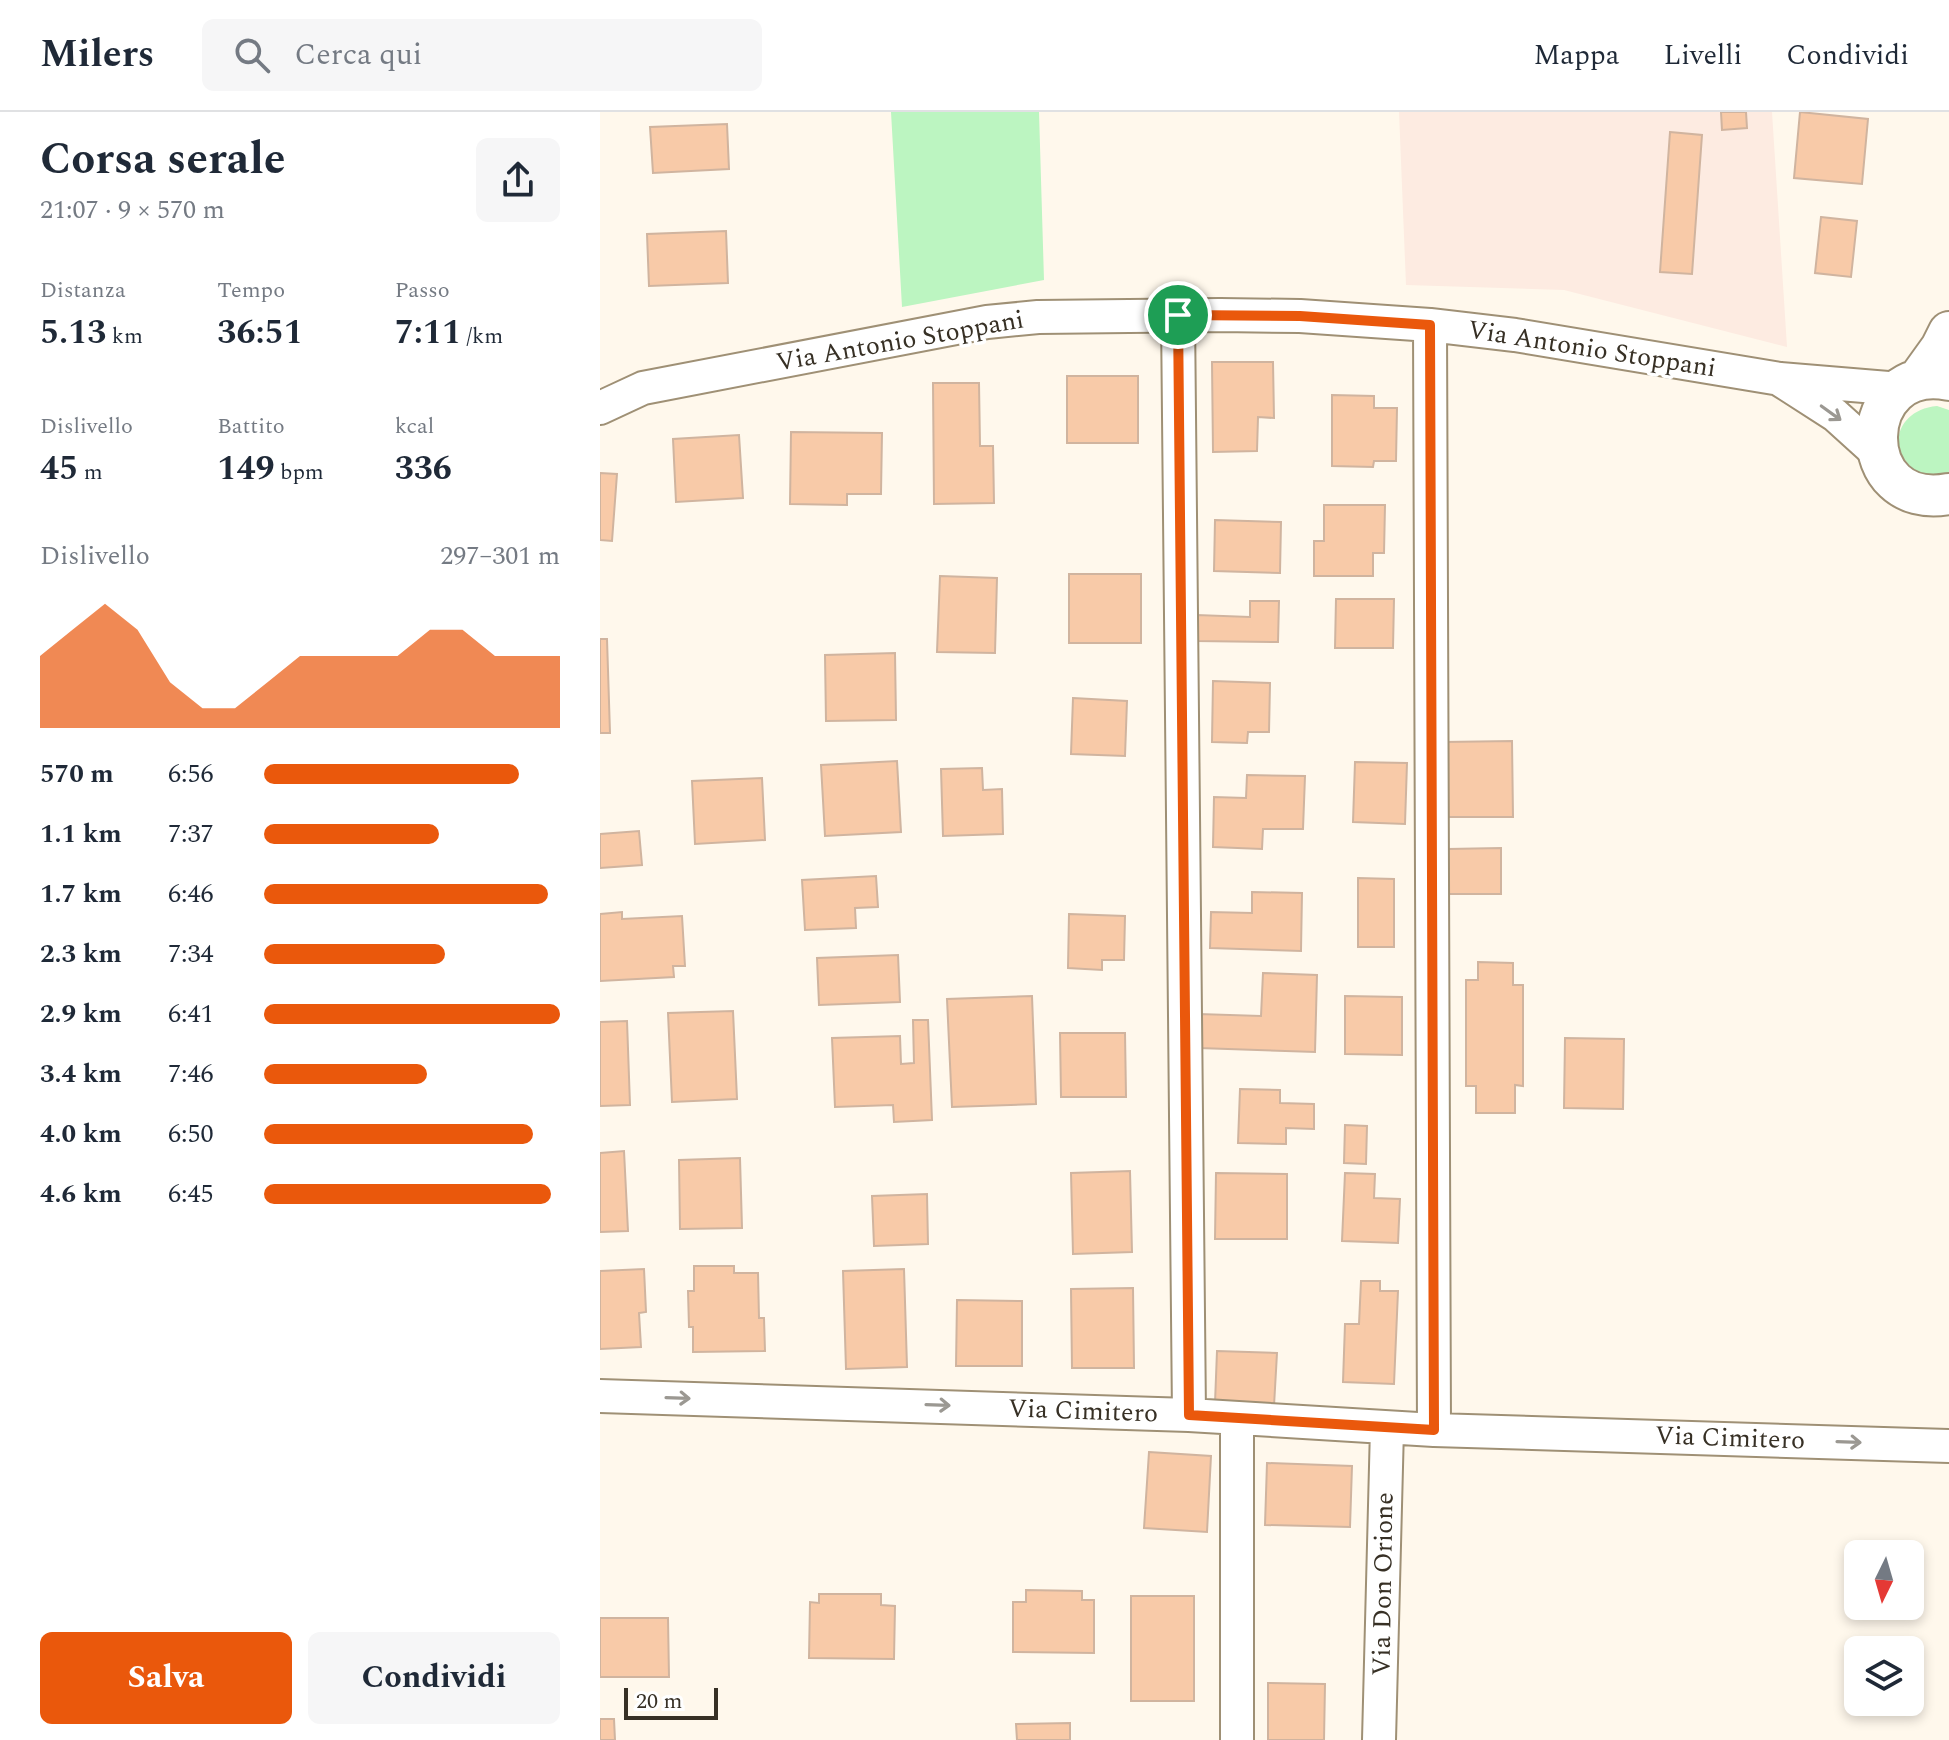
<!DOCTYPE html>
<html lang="it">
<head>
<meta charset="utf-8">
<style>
	:root { --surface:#fff; --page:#f6f6f7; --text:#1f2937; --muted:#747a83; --line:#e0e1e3; --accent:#ea580c }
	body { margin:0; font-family:Spectral,serif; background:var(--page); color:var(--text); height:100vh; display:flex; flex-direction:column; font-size:30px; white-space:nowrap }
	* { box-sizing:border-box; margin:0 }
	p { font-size:26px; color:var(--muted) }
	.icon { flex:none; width:44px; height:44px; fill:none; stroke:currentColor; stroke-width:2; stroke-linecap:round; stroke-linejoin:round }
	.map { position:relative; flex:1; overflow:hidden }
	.drawer { display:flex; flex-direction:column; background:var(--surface); width:600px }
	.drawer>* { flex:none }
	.needle { width:52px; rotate:185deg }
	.tools { position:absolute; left:1244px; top:1428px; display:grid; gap:16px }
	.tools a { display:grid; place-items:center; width:80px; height:80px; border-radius:12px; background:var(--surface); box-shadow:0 4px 12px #0003; font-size:40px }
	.scale { position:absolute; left:24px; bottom:20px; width:94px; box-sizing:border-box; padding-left:8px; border:4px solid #373025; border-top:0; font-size:22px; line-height:28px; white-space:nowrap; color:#373025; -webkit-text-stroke:6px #fff; paint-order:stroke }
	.pin { position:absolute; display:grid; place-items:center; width:68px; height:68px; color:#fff; margin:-34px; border:4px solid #fff; border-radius:50%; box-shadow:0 2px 8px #0007 }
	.round { display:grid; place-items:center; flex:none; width:84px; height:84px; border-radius:12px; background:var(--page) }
	.head { display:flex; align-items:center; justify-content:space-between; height:136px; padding:0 40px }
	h1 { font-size:44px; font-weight:700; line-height:60px }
	.figures { display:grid; grid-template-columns:repeat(3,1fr); gap:12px; height:136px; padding:8px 40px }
	.figures div { display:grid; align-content:center }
	.figures b { font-size:34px; font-weight:700 }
	.figures small { font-size:22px; font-weight:400 }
	.figures p { font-size:22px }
	.chart { height:224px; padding:16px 40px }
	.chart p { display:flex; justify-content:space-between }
	.chart svg { width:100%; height:144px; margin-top:8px; fill:var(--accent); opacity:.7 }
	.cta { display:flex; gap:16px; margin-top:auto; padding:16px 40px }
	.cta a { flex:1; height:92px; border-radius:12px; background:var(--accent); color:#fff; font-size:32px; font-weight:700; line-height:92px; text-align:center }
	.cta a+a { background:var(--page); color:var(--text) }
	ul { padding:0 40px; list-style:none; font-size:26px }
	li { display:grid; grid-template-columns:128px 96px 1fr; align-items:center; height:60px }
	li i { height:20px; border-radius:10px; background:var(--accent) }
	header { display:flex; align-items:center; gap:48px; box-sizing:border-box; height:112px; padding:0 40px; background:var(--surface); border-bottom:2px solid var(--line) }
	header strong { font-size:38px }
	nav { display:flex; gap:44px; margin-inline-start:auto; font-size:28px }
	.search { width:560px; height:72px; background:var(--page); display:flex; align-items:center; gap:20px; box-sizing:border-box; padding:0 28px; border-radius:12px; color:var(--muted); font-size:30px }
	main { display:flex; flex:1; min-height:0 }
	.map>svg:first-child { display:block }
	.industrial { fill:#fdebe1 }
	.green { fill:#bcf5c1 }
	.building { fill:#f8caa8; stroke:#d0b49f; stroke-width:2 }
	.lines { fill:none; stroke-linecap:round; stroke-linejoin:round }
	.minor-casing { stroke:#9f9075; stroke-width:36 }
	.tertiary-casing { stroke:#9f9075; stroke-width:44 }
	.minor { stroke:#fff; stroke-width:32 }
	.tertiary { stroke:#fff; stroke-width:40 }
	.oneway { stroke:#9b9892 }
	.route-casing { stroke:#fff; stroke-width:16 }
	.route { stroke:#ea580c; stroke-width:10 }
	.labels { text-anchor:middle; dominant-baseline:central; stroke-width:7; stroke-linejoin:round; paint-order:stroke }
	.street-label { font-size:26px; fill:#373025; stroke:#fff }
</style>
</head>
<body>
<header>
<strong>Milers</strong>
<div class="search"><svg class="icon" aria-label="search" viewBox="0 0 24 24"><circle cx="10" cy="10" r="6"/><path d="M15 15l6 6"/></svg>Cerca qui</div>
<nav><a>Mappa</a><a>Livelli</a><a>Condividi</a></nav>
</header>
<main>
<section class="drawer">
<div class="head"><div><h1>Corsa serale</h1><p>21:07 · 9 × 570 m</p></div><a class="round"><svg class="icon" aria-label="share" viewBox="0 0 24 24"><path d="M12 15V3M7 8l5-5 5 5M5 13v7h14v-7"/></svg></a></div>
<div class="figures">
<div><p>Distanza</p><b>5.13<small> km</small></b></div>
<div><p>Tempo</p><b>36:51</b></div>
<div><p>Passo</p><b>7:11<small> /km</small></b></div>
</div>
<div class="figures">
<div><p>Dislivello</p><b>45<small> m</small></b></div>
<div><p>Battito</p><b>149<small> bpm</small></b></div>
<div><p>kcal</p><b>336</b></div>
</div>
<div class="chart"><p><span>Dislivello</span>297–301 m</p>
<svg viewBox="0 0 160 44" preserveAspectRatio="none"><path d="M0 44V22L10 14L20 6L30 14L40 30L50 38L60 38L70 30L80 22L90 22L100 22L110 22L120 14L130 14L140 22L150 22L160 22V44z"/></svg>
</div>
<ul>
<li><b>570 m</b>6:56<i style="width:86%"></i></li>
<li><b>1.1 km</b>7:37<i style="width:59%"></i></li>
<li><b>1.7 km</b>6:46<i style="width:96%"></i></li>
<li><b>2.3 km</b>7:34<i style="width:61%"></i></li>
<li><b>2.9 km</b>6:41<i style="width:100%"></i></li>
<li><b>3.4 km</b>7:46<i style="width:55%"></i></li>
<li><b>4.0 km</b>6:50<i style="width:91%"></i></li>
<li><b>4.6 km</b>6:45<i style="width:97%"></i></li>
</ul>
<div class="cta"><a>Salva</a><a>Condividi</a></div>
</section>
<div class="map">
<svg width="1349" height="1628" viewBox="0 0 1349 1628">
	<rect width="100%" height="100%" fill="#fff8ec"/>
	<!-- industrial -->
	<path class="industrial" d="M799 0H1172L1187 235 964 178 806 173Z"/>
	<!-- green -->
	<path class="green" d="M291 0H439L444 168 302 195Z
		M1337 294 1349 298V361L1323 363C1284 343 1294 298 1337 294Z"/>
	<!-- building -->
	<path class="building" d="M1121 0H1146L1147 16 1122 18Z
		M1200 0 1268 7 1262 72 1194 66Z
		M127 12 129 57 53 61 50 15Z
		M1070 20 1102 23 1092 162 1060 160Z
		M1221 105 1257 109 1251 165 1215 161Z
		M126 119 128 171 49 174 47 122Z
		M612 250H673L674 306 658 305 657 339 613 340Z
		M467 264H538V331H467Z
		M333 271H379L380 334H393L394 391 334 392Z
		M732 283 774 284V296H797L796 349H774L773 355 732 354Z
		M191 320 282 321 281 382H247V393L190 392Z
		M139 323 143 386 76 390 73 327Z
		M0 361 17 362 12 429 0 428Z
		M724 393H785L784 441H773V464H714V429H724Z
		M615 408 681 410 680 461 614 459Z
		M469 462H541V531H469Z
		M340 464 397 466 395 541 337 540Z
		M736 487H794L793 536H735Z
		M650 489H679L678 530 596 529 597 503 650 505Z
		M0 527H7L10 621H0Z
		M295 541 296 608 226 609 225 543Z
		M613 569 670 571 669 620H648L647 631 612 630Z
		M473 586 527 589 525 644 471 642Z
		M912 629 913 705H844V630Z
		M297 649 301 720 225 724 221 653Z
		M755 650 807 651 805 712 753 710Z
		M382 656 383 678 402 677 403 722 343 724 341 657Z
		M647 663 705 664 703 717H663L662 737 613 735 614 685 646 686Z
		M162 666 165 728 95 732 92 669Z
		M39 719 42 753 0 756V722Z
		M901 736V782H848V737Z
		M276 764 278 795 255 796 256 816 205 818 202 768Z
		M758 766 794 767V835H758Z
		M652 780 702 781 701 839 610 836 611 800 652 801Z
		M22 800V807L82 804 85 854H73L74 865 0 869V802Z
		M469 802 525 804 524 848H502V858L468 856Z
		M298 843 300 890 219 893 217 846Z
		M878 850 913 851V873H923V974L915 973V1001H876V974H866V868H878Z
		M663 861 717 863 715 940 599 936V902L661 904Z
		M432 884 436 992 352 995 347 887Z
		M745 884 802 885V943L745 942Z
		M133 899 137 987 72 990 68 901Z
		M313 908H328L332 1008 294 1010 293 993 235 995 232 926 300 924 301 952 314 951Z
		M27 909 30 993 0 994V910Z
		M460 921H525L526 985H461Z
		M965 926 1024 927 1023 997 964 996Z
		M640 977 680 978V991L714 992V1017L686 1016V1032L638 1031Z
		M745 1013 767 1014 766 1052 744 1051Z
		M24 1039 28 1119 0 1120V1041Z
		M140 1046 142 1116 80 1117 79 1048Z
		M530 1059 532 1140 473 1142 471 1061Z
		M616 1061 687 1062V1127H615Z
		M745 1061 775 1062 774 1086 800 1087 798 1131 742 1129Z
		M327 1082 328 1132 274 1134 272 1084Z
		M94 1154H134V1161H158L159 1206H164L165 1239 93 1240V1215H89L88 1179H94Z
		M44 1157 46 1200 39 1201 41 1235 0 1237V1159Z
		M304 1157 307 1255 246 1257 243 1159Z
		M761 1169H780V1179H798L794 1272 743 1270 745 1212H759Z
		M533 1176 534 1256H472L471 1177Z
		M357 1188 422 1189V1254H356Z
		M617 1239 677 1241 674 1294 615 1291Z
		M549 1340 611 1344 607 1420 544 1416Z
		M667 1351 752 1354 750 1415 665 1413Z
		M426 1478 482 1479V1488H494V1541L413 1540V1490H426Z
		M219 1482H281V1493L295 1494 294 1547 209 1546 210 1490 219 1491Z
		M531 1484H594V1589H531Z
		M0 1506H68L69 1565H0Z
		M668 1571 725 1572 724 1628H668Z
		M0 1607H14L15 1628H0Z
		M470 1611V1628H417L416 1612Z"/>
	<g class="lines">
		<defs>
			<path id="minor" d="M578 203 589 1303
				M830 213 834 1318
				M1182 269 1235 303 1277 341
				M0 296 43 276 387 210 438 205 620 203 700 204 830 213 915 223 1180 267 1300 277
				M0 1284 589 1303 834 1318 1349 1334
				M637 1306V1628
				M779 1628 787 1316"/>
			<path id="tertiary" d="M1318 268 1341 236 1349 220
				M1349 268C1255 249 1251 400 1349 382"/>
		</defs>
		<!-- minor casing -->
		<use href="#minor" class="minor-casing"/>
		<!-- tertiary casing -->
		<use href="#tertiary" class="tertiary-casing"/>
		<!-- minor -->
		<use href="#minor" class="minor"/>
		<!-- tertiary -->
		<use href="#tertiary" class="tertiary"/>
	</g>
	<!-- one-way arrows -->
	<defs><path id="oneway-shaft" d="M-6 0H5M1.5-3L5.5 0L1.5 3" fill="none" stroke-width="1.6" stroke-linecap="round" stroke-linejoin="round" transform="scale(2)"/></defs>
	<g class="oneway">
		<use href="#oneway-shaft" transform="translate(1231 301) rotate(36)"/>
		<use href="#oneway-shaft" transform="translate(78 1286) rotate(2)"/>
		<use href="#oneway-shaft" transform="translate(338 1293) rotate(2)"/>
		<use href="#oneway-shaft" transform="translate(1249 1330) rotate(2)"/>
	</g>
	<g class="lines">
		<defs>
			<path id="route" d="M578 203 700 204 830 213 834 1318 589 1303Z"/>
		</defs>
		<!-- route casing -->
		<use href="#route" class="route-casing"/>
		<!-- route -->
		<use href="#route" class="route"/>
	</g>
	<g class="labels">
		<!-- street labels -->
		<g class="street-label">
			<text transform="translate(300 229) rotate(-10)">Via Antonio Stoppani</text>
			<text transform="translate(992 237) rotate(9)">Via Antonio Stoppani</text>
			<text transform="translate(483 1299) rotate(2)">Via Cimitero</text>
			<text transform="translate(1130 1326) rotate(2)">Via Cimitero</text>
			<text transform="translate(783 1472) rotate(-89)">Via Don Orione</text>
		</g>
	</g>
</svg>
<div class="tools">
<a><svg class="needle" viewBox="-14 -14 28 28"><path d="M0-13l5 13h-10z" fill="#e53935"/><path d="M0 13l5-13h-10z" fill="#747a83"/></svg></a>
<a><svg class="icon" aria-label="layers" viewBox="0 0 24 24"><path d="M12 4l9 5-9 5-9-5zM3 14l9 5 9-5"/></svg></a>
</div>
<div class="scale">20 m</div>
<div class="pin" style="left:578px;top:203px;background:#1e9e55"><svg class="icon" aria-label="arrive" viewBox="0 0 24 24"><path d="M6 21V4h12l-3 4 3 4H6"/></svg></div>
</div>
</main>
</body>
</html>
